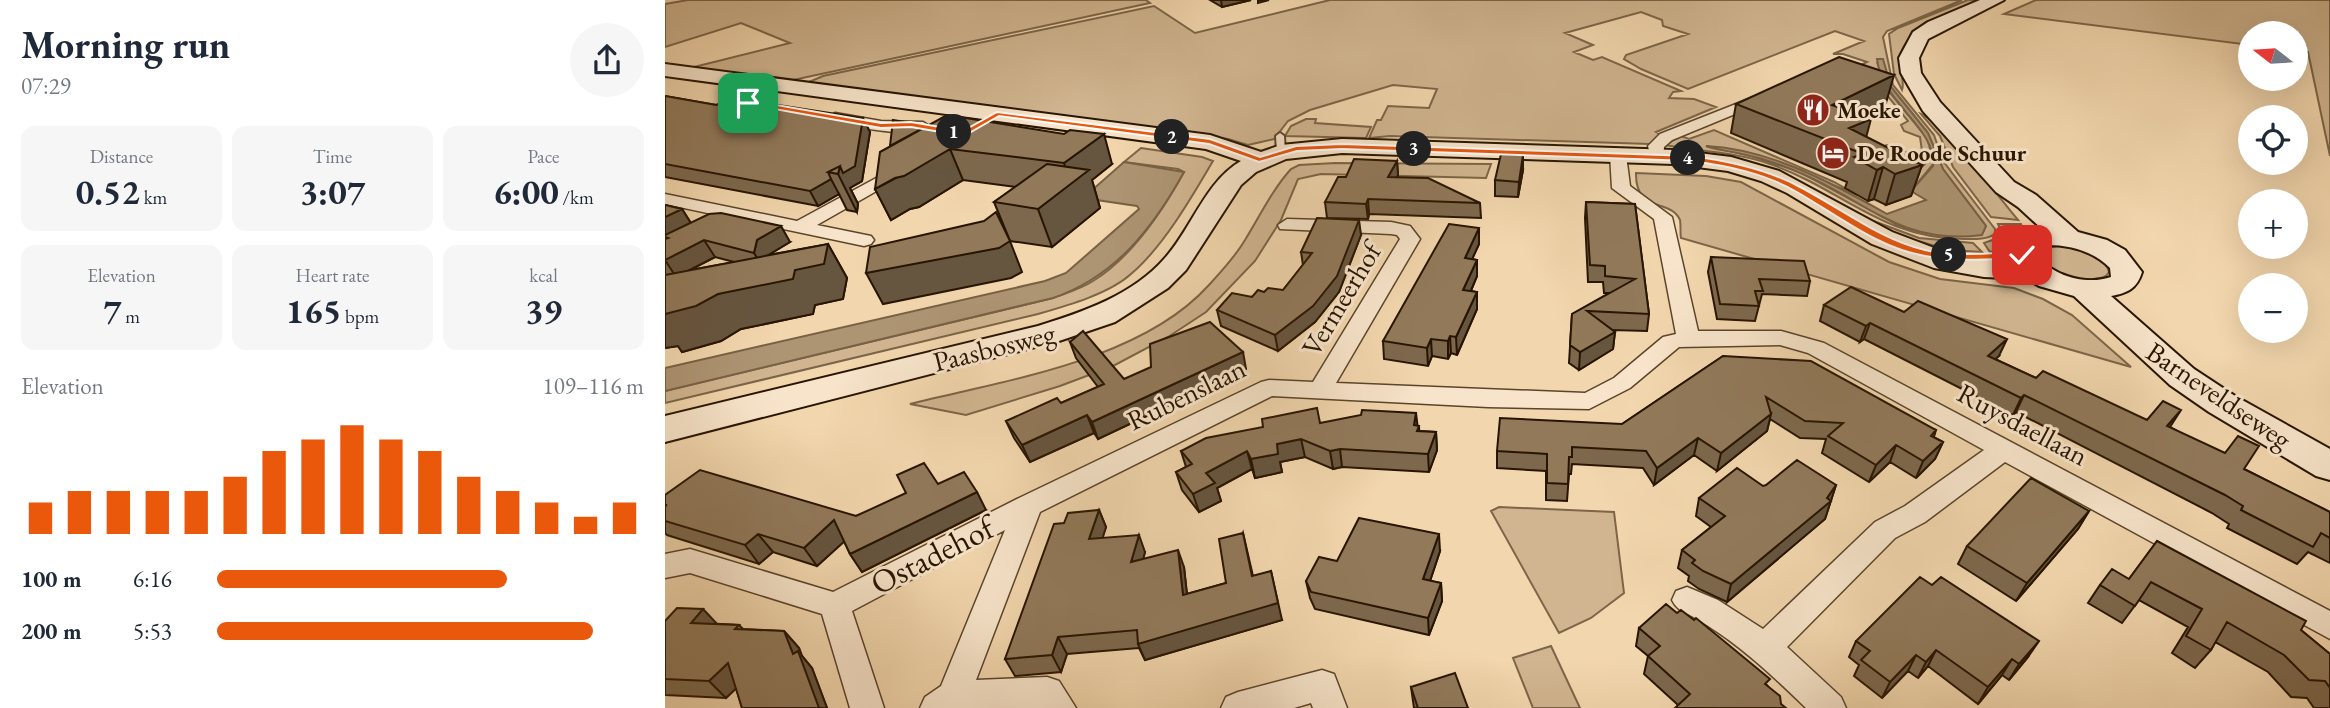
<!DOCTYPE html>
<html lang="en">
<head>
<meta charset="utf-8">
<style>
	:root { --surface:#fff; --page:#f6f6f7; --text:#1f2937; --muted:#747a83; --accent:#ea580c }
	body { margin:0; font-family:"EB Garamond",serif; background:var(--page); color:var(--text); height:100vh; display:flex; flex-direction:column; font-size:26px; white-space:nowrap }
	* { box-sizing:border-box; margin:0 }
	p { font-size:23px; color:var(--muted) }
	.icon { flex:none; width:38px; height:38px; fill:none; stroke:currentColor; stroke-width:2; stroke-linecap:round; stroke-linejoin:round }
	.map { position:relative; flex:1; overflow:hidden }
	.details { display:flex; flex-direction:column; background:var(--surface); width:665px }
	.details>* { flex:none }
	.needle { width:46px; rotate:287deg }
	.fabs { position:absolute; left:1573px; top:21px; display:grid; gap:14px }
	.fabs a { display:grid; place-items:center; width:70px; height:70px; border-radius:50%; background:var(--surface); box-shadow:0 7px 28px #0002; font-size:35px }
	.pin { position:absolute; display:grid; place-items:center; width:60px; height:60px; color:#fff; margin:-30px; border-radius:14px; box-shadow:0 4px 10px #0006 }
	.km { position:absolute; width:35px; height:35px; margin:-18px; border-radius:50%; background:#222; color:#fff; font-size:19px; line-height:35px; text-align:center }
	.round { display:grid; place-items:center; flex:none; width:74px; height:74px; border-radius:37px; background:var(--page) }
	.overview { display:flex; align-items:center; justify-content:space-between; height:119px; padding:0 21px }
	h1 { font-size:38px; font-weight:700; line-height:52px }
	.metrics { display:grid; grid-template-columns:repeat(3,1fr); gap:10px; height:119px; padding:7px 21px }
	.metrics div { display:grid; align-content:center; border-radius:14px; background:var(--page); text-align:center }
	.metrics b { font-size:35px; font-weight:700 }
	.metrics small { font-size:19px; font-weight:400 }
	.metrics p { font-size:19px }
	.chart { height:196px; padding:14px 21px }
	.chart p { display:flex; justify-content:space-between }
	.chart svg { width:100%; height:126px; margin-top:7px; stroke:var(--accent); stroke-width:6 }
	ul { padding:0 21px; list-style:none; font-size:23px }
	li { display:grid; grid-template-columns:112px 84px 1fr; align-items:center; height:52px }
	li i { height:18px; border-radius:9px; background:var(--accent) }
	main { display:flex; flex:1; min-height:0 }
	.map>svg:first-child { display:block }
	.green { fill:#d0b590; stroke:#7c6548; stroke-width:2 }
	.water { fill:#ad9472; stroke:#786144; stroke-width:2 }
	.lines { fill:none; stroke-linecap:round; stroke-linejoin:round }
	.lane-casing { stroke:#5a452b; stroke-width:4 }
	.street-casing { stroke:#5a452b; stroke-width:3 }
	.secondary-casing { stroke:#281500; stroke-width:4 }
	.lane { fill:#f7e4ca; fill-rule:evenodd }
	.street { fill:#f7e4ca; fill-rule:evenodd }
	.secondary { fill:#f7e4ca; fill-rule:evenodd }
	.wall { fill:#7d684d; stroke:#281500; stroke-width:2; fill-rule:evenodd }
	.shaded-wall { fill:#66553f; stroke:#281500; stroke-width:2 }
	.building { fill:#91795a; stroke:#281500; stroke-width:2 }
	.route { fill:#ea580c; stroke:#fff; stroke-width:2 }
	.labels { text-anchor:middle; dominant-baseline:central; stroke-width:6; stroke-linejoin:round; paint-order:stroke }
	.far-poi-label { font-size:23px; font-weight:bold; fill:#281500; stroke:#f7e4ca; text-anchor:start }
	.street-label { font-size:28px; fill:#281500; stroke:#f7e4ca }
	.near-street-label { font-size:33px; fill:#281500; stroke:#f7e4ca }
</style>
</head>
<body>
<main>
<section class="details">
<div class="overview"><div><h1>Morning run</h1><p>07:29</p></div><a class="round"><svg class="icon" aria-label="share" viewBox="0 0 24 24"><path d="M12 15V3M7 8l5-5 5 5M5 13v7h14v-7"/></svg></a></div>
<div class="metrics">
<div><p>Distance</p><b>0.52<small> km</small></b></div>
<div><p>Time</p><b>3:07</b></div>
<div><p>Pace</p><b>6:00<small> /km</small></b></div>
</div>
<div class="metrics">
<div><p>Elevation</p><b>7<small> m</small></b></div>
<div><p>Heart rate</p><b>165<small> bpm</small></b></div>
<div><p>kcal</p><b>39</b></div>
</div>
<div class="chart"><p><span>Elevation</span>109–116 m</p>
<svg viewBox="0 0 160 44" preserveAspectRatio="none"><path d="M5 44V33M15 44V29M25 44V29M35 44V29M45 44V29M55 44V24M65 44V15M75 44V11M85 44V6M95 44V11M105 44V15M115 44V24M125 44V29M135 44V33M145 44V38M155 44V33"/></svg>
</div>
<ul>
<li><b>100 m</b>6:16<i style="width:68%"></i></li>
<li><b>200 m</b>5:53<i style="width:88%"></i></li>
</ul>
</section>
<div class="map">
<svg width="1665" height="708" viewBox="0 0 1665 708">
	<rect width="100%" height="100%" fill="#f2d6ad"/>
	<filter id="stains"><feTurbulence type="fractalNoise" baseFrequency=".00286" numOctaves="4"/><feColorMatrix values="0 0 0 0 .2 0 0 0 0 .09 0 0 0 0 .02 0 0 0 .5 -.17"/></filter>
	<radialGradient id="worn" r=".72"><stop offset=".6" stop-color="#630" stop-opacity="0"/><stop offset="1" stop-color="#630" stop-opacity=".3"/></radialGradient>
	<!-- green -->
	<path class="green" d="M23 0H481L485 3 119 82 21 69 125 43 76 23 0 47V4Z
		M665 0H1297L1222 31 1218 37 1228 85 1269 135 1278 161 1330 229V234C1321 240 1309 239 1299 239 1215 238 1179 190 1105 164 1071 152 1035 152 1000 145L1016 136 1024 139 1049 130 1169 182 1192 195 1108 160 1041 146 1087 156 1135 172 1233 225C1258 234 1291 238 1317 234L1321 226 1278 169 1263 133 1226 87 1212 62 1221 88 1262 138 1269 163 1246 191 1237 187 1260 164 1216 147 1222 145 1258 158 1255 137 1239 131 1236 125 1243 121 1217 89 1192 67 1202 62 1178 54H1168L1199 41 1170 31 1023 89 976 69 959 59 961 55 1023 34 998 26 997 20 976 12 900 33 928 45 909 52 928 60 937 57 1016 91 1008 92 1004 98 1029 99 1051 107 991 132 996 135 985 144 725 136 704 138 712 120H716L723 106 764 108 772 89 728 85 645 110 623 121 609 139 583 145 563 139 139 84 158 76 489 6 530 33Z
		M1303 0H1319C1295 11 1244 26 1236 53 1231 66 1241 79 1237 90L1229 74 1224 34 1233 28Z
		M1371 0H1665V156L1643 52 1631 51V33H1586L1585 45 1339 14Z
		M1256 114C1278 122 1334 198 1353 220L1326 217 1288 167 1275 136Z
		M641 119H651L650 123 706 127 701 138 620 136 626 126Z
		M476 148 537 157 548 161C527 197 498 247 466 274 444 294 401 306 373 314L0 403V391L388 298C401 293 416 289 428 281 467 257 497 212 519 172L513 169 459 162Z
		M670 163 826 164 821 178 656 174 633 179 616 220 590 261 541 312 503 337 448 366 395 386 301 415 245 404C340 380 475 361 543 286 556 272 570 257 580 240 595 216 607 190 626 169L634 165Z
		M971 173 1041 176 1076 182 1224 262 1275 279 1349 288 1378 299 1407 315 1466 367 1016 238C1015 233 1016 225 1015 220 1006 198 970 214 971 173Z
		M1179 210 1254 238 1308 243 1317 252C1264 251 1227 232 1179 210Z
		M1333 224H1356L1358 231 1343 247 1325 252 1319 243 1336 237 1337 233Z
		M1393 246C1411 247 1439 252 1444 272L1441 276C1422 285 1378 278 1375 253L1378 249Z
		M834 507 949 512 959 593 926 618 894 633 826 511Z
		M886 646 915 708H868L848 658Z"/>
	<!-- water -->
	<path class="water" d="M1212 59H1218L1226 87 1263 133 1278 169 1321 226 1317 235C1236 246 1201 200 1133 172 1115 164 1096 158 1077 154 1065 151 1051 150 1041 146 1105 149 1167 183 1222 214L1261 200 1246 191 1268 166C1272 128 1217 103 1212 59Z
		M459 162 519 172C488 228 450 277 388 298L0 391V368L380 281 401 273 474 209 472 206 418 198Z"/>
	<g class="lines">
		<defs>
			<path id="lane" d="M615 133 619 136 620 152 616 155 612 152 611 136Z"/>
			<path id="street" d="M1099 93 1104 94 1106 97 1104 100 1007 140 999 147 998 160H986L983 146 995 134Z
				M170 113 216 121 258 122 266 127C252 140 184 126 165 121L162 118Z
				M953 150 961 155 965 186 1007 217 1033 331H1116L1159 343 1665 611V639L1340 462 1260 522 1230 538 1122 647 1176 697 1181 708H1141C1107 675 1073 643 1032 619 1021 612 1013 612 1007 600L1011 591 1022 587 1053 600 1098 629 1210 522 1240 506 1319 450 1143 353 1115 345 1014 347 965 388 924 409 823 407 607 396 375 512 311 680 382 677 394 681 411 708H255L260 697 276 686 340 530 187 611 219 708H185L157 614 25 573 0 578V554L25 549 168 592 354 498 596 382 604 380 648 382 735 239 732 235 726 234 615 229 613 225 622 219 726 222 745 226 755 239 671 383 920 393 949 378 998 337 1011 334 989 219 947 188 945 155Z
				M237 164 246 169 243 173 152 225 206 236 209 240 206 244 199 246 0 204V194L132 221Z
				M657 670 669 674 682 708H648L646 703 629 708H556L561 697 573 692Z"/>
			<path id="secondary" d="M1315 0H1339L1263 39 1254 58 1256 73 1275 102 1349 182 1371 195 1413 232 1442 240 1460 250 1477 272C1472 289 1462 293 1446 296L1529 369 1570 396 1665 449V480L1651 476 1544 412 1505 385 1409 296 1374 286 1362 279 1319 277 1269 268 1207 244 1122 193 1096 181 1063 171 1009 164 677 153 621 159 591 172 576 185 521 270 503 288 450 322 394 341 0 442V416L373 326C418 312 468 295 500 258 527 228 540 182 576 161L541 149 0 76V64L545 135 596 152 616 145 677 139 1009 150 1066 157 1114 171 1227 232 1285 254 1346 260 1342 250C1351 235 1360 232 1377 229L1353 207 1331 192 1258 111 1236 73 1234 58 1248 32 1263 22ZM1382 245C1405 245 1428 251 1445 268L1446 277C1421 286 1381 275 1370 250Z"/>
		</defs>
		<!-- lane casing -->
		<use href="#lane" class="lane-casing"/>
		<!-- street casing -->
		<use href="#street" class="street-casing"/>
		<!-- secondary casing -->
		<use href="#secondary" class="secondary-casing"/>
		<!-- lane -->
		<use href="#lane" class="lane"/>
		<!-- street -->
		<use href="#street" class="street"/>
		<!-- secondary -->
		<use href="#secondary" class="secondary"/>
	</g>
	<!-- wall -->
	<path class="wall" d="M545 0H586L557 7Z
		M0 96 205 132 197 181 185 188 193 204 192 212 182 210 174 194 153 206 0 177Z
		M1221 103 1197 116 1201 137 1257 165 1246 196 1221 205 1209 199 1203 201 1180 188 1182 182 1066 133 1071 104Z
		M262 126 447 164 427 180 435 208 387 247 345 241 329 202 351 187 298 180 254 207 245 209 226 220 210 189Z
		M732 161 733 175 732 177 815 203 816 218 704 214 703 219 662 218 660 202 681 177Z
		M858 170 853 197 830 196V180Z
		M921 202 970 204 984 314 982 331 947 330 950 332 948 349 914 370 904 363 907 314 944 293H939L938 282H923L920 218Z
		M0 205 17 209 26 223 125 242 103 255 163 244 182 278 178 299 150 305 148 314 76 329 56 341 17 352 13 346 0 348ZM50 257 69 262 25 270Z
		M696 235 674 292 650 322 613 351 556 326 552 310 599 292 618 290 638 265 636 252Z
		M814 244 807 259 812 260V276L806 291 812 292V309L792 355 786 353 783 359 767 356 763 366 719 359 718 341Z
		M1046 257 1145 281 1142 296 1097 294 1090 321 1052 319 1043 272Z
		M1159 305 1334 356 1330 359 1371 378 1482 420 1505 427 1579 469 1665 512V563L1643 552 1632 564 1562 528 1564 524 1547 513 1351 412 1348 415 1199 339 1195 342 1155 321Z
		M405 342 459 379 581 369 433 439 429 433 365 462 349 438 341 421 396 403 433 387 411 358Z
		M1058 356 1271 430 1269 437 1278 442 1270 459 1251 478 1225 462 1204 482 1157 453 1161 439 1135 438 1105 419 1102 431 1052 471 1029 455 989 485 978 468 907 464 906 474H904L902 501 881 500V471L832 468V451L957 424Z
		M655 423 752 426 754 431 771 432 772 450 764 472 677 467 668 469 640 457 615 462 617 472 590 478 587 469 552 488 556 501 534 512 517 490 511 472 521 467 516 451Z
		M273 484 321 510 197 572 185 554 179 541 152 566 108 552 94 564 2 535 0 533V495L191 516Z
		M1171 485 1160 519 1062 602 1034 589 1023 581 1024 576 1013 568 1017 550 1046 527 1031 516 1034 498 1098 486Z
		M434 510 441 527 437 538 480 552 478 559 519 567 522 594 561 583 578 533 588 576 617 620 480 660 474 648 402 654 396 672 350 676 340 659 399 523Z
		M1424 511 1413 529 1351 601 1293 564 1302 546Z
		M1492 541 1636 630 1665 654V708H1649L1642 698 1626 697 1603 672 1550 642 1546 650 1530 668 1507 653 1523 627 1474 600 1457 623 1423 603 1435 585 1464 579Z
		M775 551 765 581 776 583 777 601 764 635 650 609 645 598 641 581 672 561Z
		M0 621 74 625 78 629 119 631 134 648 137 656 147 668 162 708H77L71 688 61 698 0 695Z
		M974 628 1102 685 1116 704 1013 705 979 674 983 656 971 646Z
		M1191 641 1363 657 1344 680 1337 675 1313 704 1263 666 1253 678 1243 671 1217 698 1189 676 1194 665 1184 657Z
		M746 687 803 708H749Z"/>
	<!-- shaded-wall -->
	<path class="shaded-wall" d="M556 0H586L557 7Z
		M593 0H604L593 3Z
		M1229 75 1221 103 1160 134 1167 105Z
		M198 118 205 132 197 181 185 188 193 204 192 212 173 174 175 166Z
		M1206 119 1198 149 1184 128Z
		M439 134 447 164 427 180 435 208 387 247 373 209 405 184 399 163Z
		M285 149 298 180 254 207 245 209 226 220 210 189Z
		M858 155V170L853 197 854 182Z
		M732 161 733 175 725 191 723 177Z
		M1257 165 1246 196 1221 205 1230 174Z
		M1218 167 1209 199 1203 201 1212 170Z
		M166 179 174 194 153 206 145 191Z
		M703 199 704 214 703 219 701 204Z
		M17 209 27 225 0 237V217Z
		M694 220 696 235 674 292 650 322 613 351 610 335Z
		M116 226 125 242 102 256 99 269 89 253 92 240Z
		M814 228V244L800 275V258Z
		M39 240 50 257 11 277 0 260Z
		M345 241 357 272 346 278 218 304 201 273Z
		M163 244 182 278 178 299 150 305 148 314 76 329 56 341 17 352 13 346 0 348V314L53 294 130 270Z
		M812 260V276L799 307 798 290Z
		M812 292V309L792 355 791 337Z
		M1205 323 1199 339 1195 342 1201 326Z
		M950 332 948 349 914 370 915 352Z
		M785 336 786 353 783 359V341Z
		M766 339 767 356 763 366 762 348Z
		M1342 339 1334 356 1315 373 1323 356Z
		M578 352 581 369 433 439 427 422Z
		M1359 395 1351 412 1348 415 1356 398Z
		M1516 410 1505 427 1502 426Z
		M751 413 753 429 754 426 755 444 749 425Z
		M1106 414 1102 431 1052 471 1056 453Z
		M422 415 429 433 365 462 357 445Z
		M771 432 772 450 764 472 763 454Z
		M1033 438 1029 455 989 485 992 468Z
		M636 439 640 457 615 462 617 472 590 478 586 459 612 444Z
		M1278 442 1270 459 1251 478 1258 461Z
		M1231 445 1225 462 1204 482 1211 465Z
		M675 449 677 467 668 469 665 451Z
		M582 451 587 469 552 488 556 501 534 512 528 494 541 473Z
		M1171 485 1160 519 1062 602 1066 584 1162 498Z
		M312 492 321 510 197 572 185 554Z
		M434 510 441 527 432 556 424 539Z
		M1424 511 1413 529 1351 601 1362 583Z
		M169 520 182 539 152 566 139 548Z
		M93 534 108 552 94 564 80 545Z
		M774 534 775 551 760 596 758 579Z
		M474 535 480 552 473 580 466 562Z
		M513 550 519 567 524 613 518 595Z
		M606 571 617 620 480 660 473 644Z
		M776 583 777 601 764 635 763 618Z
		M38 609 54 626 26 623Z
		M119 631 134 648 137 656 147 668 162 708H154L128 654Z
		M393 637 402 654 396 672 387 655Z
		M1374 641 1363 657 1344 680 1354 664Z
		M1271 650 1263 666 1253 678 1261 662Z
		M1251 655 1243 671 1217 698 1225 682Z
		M1347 659 1337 675 1313 704 1323 687Z
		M63 663 80 680 61 698 44 681Z"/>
	<!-- building -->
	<path class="building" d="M1174 57 1229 75 1167 105 1206 119 1184 128 1257 165 1230 174 1218 167 1212 170 1189 157 1198 154 1071 104Z
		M0 96 51 105 68 98 198 118 190 166 178 173 175 166 163 172 166 179 145 191 0 164Z
		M282 115 399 134 405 130 439 134 399 163 285 149 239 176 230 178 210 189 215 152Z
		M228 120 262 126 225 146Z
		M836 154 858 155 854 182 830 180Z
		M689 159 732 161 723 177 763 178 815 203 703 199 701 204 660 202 673 177H681Z
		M382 164 424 170 373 209 329 202Z
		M175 166 173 174 163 172Z
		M921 202 970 204 984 314 922 311 950 332 915 352 905 345 907 314 970 279 940 276V266L925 265Z
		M0 205 17 209 0 217Z
		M331 212 345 241 334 248 201 273 205 247 319 221Z
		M56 213 116 226 92 240 89 253 39 240 0 260V239L3 238 0 237V235L44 214Z
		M652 218 694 220 672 276 648 306 610 335 552 310 567 293 587 297 593 290 599 292 603 288 618 290 647 253 636 252Z
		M784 224 814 228 800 258 812 260 798 290 812 292 791 337 785 336 783 341 766 339 762 348 718 341Z
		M163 244 159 264 130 270 128 279 53 294 31 306 0 314V275Z
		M1046 257 1139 261 1145 281 1094 279 1098 291H1090L1094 306 1055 304Z
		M1186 287 1239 312 1253 301 1342 339 1323 356 1371 378 1378 371 1482 420 1498 401 1516 410 1502 426 1560 453 1573 436 1594 446 1579 469 1665 512V538L1656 533 1648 547 1576 510 1578 506 1560 495 1359 395 1356 398 1205 323 1201 326 1159 305Z
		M545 322 578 352 427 422 422 415 357 445 341 421 392 398 396 403 439 384 405 342 418 331 459 379 486 367 485 344Z
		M1058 356 1146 361 1271 430 1266 436 1278 442 1258 461 1231 445 1211 465 1163 436 1178 423 1140 421 1101 397 1106 414 1056 453 1033 438 992 468 981 451 907 447V457H904L903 484 882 483V454L832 451 835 418 957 424Z
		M652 408 655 423 696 415 697 410 751 413 749 425 754 426 752 431 771 432 763 454 675 449 665 451 636 439 612 444 613 454 586 459 582 451 541 473 550 483 528 494 511 472 527 464 516 451 541 438 598 427 597 419Z
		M1132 460 1171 485 1162 498 1166 501 1066 584 1038 571 1027 563 1030 560 1017 550 1060 516 1034 498 1072 468 1098 486 1101 485Z
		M259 463 273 484 299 472 312 492 185 554 169 520 139 548 93 534 80 545 0 521V506L2 505H0V495L35 470 191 516 241 493 232 475Z
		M1366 478 1424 511 1362 583 1302 546Z
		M434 510 424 539 474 535 466 562 513 550 518 595 561 583 554 539 578 533 587 576 606 571 613 603 473 644 472 630 393 637 387 655 340 659 389 524 399 523 403 513Z
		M694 518 774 534 758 579 776 583 763 618 646 592 641 581 654 557 672 561Z
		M1492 541 1641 621 1636 630 1665 654V688L1660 681 1644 680 1619 655 1562 622 1546 650 1521 636 1537 609 1486 582 1470 606 1435 585 1447 569 1464 579Z
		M1255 577 1267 585 1276 577 1374 641 1354 664 1347 659 1323 687 1271 650 1261 662 1251 655 1225 682 1196 660 1205 651 1191 641Z
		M1001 604 1012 613 1016 610 1029 620 1031 618 1105 679 1100 684 1115 696 1116 704 1121 708H1010L1025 694 983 656 995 646 974 628Z
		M12 608 38 609 26 623 74 625 70 629 119 631 128 654 133 651 154 708H77L63 663 44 681 0 679V621Z
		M790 673 803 708H753L746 687Z"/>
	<!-- route -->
	<path class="route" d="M83 100 216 123 246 122 298 131 332 112 545 139 595 157 631 146 677 144 1027 156C1064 161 1102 169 1135 187 1176 208 1214 239 1260 250 1290 257 1326 253 1357 252L1362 255 1357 258C1325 259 1291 262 1260 256 1212 248 1171 214 1130 191 1098 173 1063 166 1027 161L677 149 632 151 594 162 544 144 334 116 299 136 246 127 216 128 81 104Z"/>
	<!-- icons -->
	<defs>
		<symbol id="restaurant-disc" viewBox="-11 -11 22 22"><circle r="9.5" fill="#8f2418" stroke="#f7e4ca"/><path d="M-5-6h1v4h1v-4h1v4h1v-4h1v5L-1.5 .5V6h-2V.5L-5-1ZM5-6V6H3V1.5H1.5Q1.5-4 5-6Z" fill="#fff"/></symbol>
		<symbol id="hotel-disc" viewBox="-11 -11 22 22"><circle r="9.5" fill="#8f2418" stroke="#f7e4ca"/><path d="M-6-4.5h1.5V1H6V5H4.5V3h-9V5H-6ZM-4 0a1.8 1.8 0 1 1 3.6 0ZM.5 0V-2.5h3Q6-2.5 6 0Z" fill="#fff"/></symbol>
	</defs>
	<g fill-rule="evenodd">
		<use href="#restaurant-disc" x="1129" y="91" width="38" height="38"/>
		<use href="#hotel-disc" x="1149" y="134" width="38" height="38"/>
	</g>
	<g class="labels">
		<!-- far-poi labels -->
		<g class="far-poi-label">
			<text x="1172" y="110">Moeke</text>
			<text x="1192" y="153">De Roode Schuur</text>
		</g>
		<!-- street labels -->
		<g class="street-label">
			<text transform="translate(676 299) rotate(-59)">Vermeerhof</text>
			<text transform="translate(329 347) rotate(-14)">Paasbosweg</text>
			<text transform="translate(521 394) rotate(-26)">Rubenslaan</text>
			<text transform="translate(1554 395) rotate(34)">Barneveldseweg</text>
			<text transform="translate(1358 424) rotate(28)">Ruysdaellaan</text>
		</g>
		<!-- near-street labels -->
		<g class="near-street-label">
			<text transform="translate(267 555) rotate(-27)">Ostadehof</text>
		</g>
	</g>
	<rect width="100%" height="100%" filter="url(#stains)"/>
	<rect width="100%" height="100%" fill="url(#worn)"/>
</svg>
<div class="fabs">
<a><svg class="needle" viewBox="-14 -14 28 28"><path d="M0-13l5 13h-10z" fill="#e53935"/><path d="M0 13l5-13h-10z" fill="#747a83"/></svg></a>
<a><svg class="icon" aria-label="locate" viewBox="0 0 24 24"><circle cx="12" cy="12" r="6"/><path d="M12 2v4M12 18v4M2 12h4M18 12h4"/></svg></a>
<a>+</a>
<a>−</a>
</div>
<div class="pin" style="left:83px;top:103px;background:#1e9e55"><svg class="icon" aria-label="arrive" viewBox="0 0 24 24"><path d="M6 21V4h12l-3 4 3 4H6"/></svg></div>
<div class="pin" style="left:1357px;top:255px;background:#d93025"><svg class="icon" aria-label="check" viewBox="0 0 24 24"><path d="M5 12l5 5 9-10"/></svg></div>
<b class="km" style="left:289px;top:132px">1</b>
<b class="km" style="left:507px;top:137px">2</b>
<b class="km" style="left:749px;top:149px">3</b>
<b class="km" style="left:1023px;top:158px">4</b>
<b class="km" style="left:1284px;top:255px">5</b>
</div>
</main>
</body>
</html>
